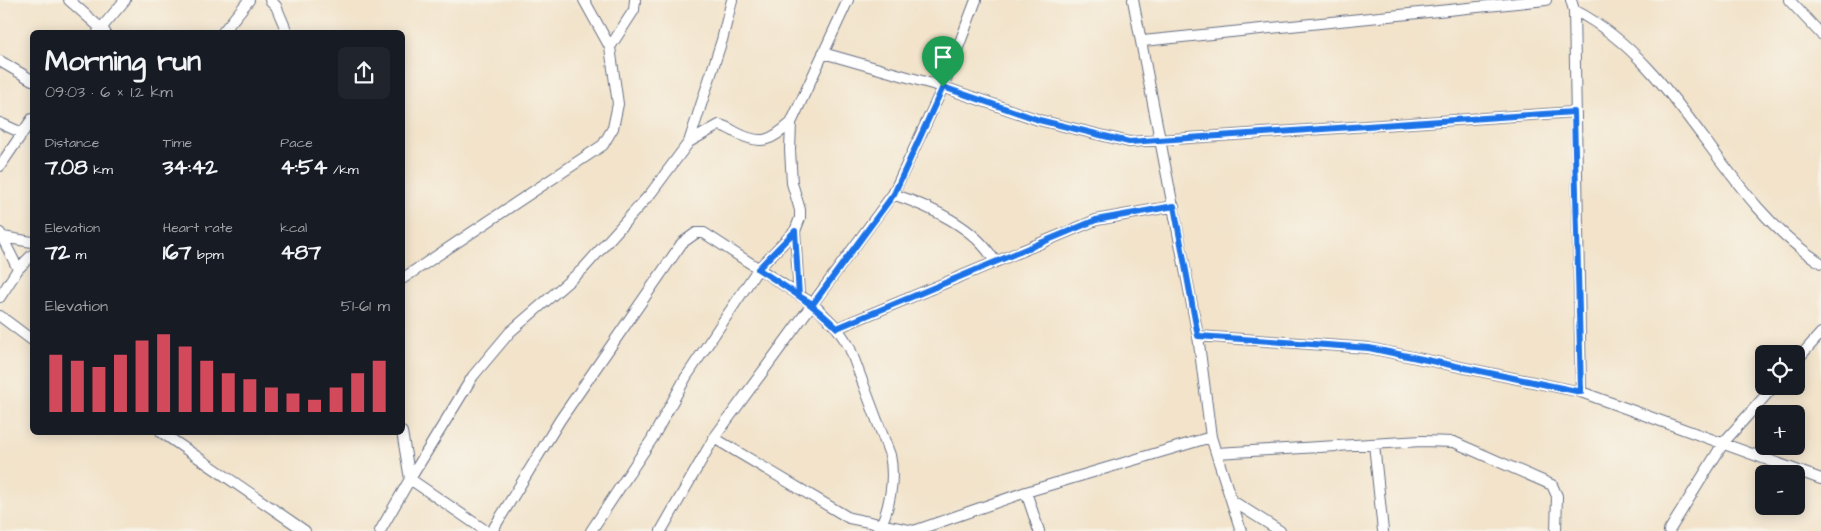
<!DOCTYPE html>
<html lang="en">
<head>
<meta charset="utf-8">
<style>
	:root { --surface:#171b24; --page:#20242c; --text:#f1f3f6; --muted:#9ea1a6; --accent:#d1495b }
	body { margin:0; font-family:"Architects Daughter",sans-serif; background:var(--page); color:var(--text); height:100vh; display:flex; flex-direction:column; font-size:19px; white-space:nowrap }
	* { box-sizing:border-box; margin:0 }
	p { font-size:16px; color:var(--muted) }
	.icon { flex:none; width:28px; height:28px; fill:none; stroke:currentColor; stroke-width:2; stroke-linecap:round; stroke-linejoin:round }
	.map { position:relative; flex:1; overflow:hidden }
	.drawer { position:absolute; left:30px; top:30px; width:375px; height:405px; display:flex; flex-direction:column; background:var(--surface); border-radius:8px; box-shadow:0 2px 12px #0003 }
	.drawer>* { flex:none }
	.fabs { position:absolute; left:1755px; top:345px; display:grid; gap:10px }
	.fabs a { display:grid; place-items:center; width:50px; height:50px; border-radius:8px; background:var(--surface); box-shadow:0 2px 12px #0003; font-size:25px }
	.pin { position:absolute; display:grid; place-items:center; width:42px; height:42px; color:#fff; margin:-51px -21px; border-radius:50% 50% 50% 0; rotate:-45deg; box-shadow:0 0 5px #0007 }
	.pin .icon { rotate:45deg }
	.round { display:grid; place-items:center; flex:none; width:52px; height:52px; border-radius:8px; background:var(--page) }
	.head { display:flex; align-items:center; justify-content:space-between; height:85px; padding:0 15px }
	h1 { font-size:28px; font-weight:700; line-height:38px }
	.figures { display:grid; grid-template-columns:repeat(3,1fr); gap:8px; height:85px; padding:5px 15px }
	.figures div { display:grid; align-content:center }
	.figures b { font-size:21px; font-weight:700 }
	.figures small { font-size:14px; font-weight:400 }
	.figures p { font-size:14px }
	.chart { height:140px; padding:10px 15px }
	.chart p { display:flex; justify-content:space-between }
	.chart svg { width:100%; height:90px; margin-top:5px; stroke:var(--accent); stroke-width:6 }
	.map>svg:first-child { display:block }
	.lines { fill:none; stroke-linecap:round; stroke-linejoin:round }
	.minor-casing { stroke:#666e84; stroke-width:12 }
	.minor { stroke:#fff; stroke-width:10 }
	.route-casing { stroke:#fff; stroke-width:10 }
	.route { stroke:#1a73e8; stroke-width:6 }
</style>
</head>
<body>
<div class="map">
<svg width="1821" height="531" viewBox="0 0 1821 531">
	<rect width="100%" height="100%" fill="#f7f3e8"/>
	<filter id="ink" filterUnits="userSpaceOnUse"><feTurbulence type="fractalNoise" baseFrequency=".02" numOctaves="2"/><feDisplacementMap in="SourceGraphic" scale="10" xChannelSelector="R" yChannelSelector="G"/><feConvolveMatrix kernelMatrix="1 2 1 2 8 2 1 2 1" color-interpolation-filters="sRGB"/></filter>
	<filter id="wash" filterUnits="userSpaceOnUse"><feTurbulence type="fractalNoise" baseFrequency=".0096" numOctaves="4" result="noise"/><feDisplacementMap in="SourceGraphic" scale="20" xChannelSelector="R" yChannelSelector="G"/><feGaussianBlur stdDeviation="1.12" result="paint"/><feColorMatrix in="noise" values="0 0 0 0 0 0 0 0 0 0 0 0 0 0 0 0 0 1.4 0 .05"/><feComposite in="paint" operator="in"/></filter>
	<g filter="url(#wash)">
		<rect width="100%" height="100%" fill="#f2e3ca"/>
	</g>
	<g filter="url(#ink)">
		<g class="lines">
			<defs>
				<path id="minor" d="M69 0 105 32
					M270 0 276 6 287 32
					M1133 0 1198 336 1211 437 1241 531
					M1571 0 1574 10 1581 392
					M1789 0 1821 34
					M1574 10C1682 65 1720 199 1821 263
					M98 32 125 0
					M223 32 249 0
					M1143 41 1546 0
					M610 47 634 10 635 0
					M823 53 943 87 1039 120 1129 142 1574 112
					M0 61 32 80
					M0 123 22 133
					M689 142 719 125C726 126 731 130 737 133 762 146 772 140 791 123
					M0 166 32 119
					M893 194C930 207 976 227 995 262
					M795 231 799 295
					M0 233 18 269
					M3 237 32 242
					M402 279 603 145 613 128 618 104 610 47 584 0
					M0 297 18 269 32 255
					M0 316 32 340
					M837 328 1096 220 1174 206
					M1198 336 1369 348 1581 392 1821 479
					M1796 361 1821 333
					M161 432 305 531
					M714 438 849 518 914 531 1026 492 1211 437
					M1374 444 1383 531
					M1216 453 1422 441 1454 442 1552 485 1557 496 1556 531
					M1026 492 1039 531
					M1231 500 1280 531
					M380 531 410 479 402 432
					M486 531 410 479 473 376 510 332 583 269 651 193 689 142 722 40 732 0
					M492 531 560 420 682 243 696 233H704L813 304 837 328 849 346 890 455C895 479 890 509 878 531
					M591 531 652 439 686 377 758 269 795 231 800 218V210L792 183 790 150 791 123 848 0
					M661 531 714 438 893 194 943 87 976 0
					M1669 531 1724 442 1774 386"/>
			</defs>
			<!-- minor casing -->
			<use href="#minor" class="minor-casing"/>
			<!-- minor -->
			<use href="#minor" class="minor"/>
		</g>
	</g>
	<g class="lines" filter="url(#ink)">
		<defs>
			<path id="route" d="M943 87 894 194 813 304 799 296 795 231 758 269C788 288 812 303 837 328L1096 220 1174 206 1198 336 1369 348 1581 392 1574 112 1129 142 1039 120 943 87"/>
		</defs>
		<!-- route casing -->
		<use href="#route" class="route-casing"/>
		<!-- route -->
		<use href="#route" class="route"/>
	</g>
</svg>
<div class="fabs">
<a><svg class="icon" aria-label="locate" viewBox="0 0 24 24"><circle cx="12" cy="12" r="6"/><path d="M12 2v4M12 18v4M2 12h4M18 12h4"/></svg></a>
<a>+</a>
<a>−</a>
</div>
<div class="pin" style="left:943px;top:87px;background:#1e9e55"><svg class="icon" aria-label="arrive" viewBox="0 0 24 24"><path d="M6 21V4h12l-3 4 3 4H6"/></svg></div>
<section class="drawer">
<div class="head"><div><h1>Morning run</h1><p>09:03 · 6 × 1.2 km</p></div><a class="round"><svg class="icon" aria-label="share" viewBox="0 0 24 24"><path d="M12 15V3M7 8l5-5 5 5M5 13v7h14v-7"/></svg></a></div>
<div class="figures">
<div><p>Distance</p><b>7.08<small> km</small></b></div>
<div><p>Time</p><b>34:42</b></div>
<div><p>Pace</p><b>4:54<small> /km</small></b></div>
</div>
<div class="figures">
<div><p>Elevation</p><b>72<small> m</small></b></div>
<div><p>Heart rate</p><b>167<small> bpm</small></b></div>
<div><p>kcal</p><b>487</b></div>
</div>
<div class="chart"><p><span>Elevation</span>51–61 m</p>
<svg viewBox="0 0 160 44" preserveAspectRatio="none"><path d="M5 44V16M15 44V19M25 44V22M35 44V16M45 44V9M55 44V6M65 44V12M75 44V19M85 44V25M95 44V28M105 44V32M115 44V35M125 44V38M135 44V32M145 44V25M155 44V19"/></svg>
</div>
</section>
</div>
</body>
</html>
